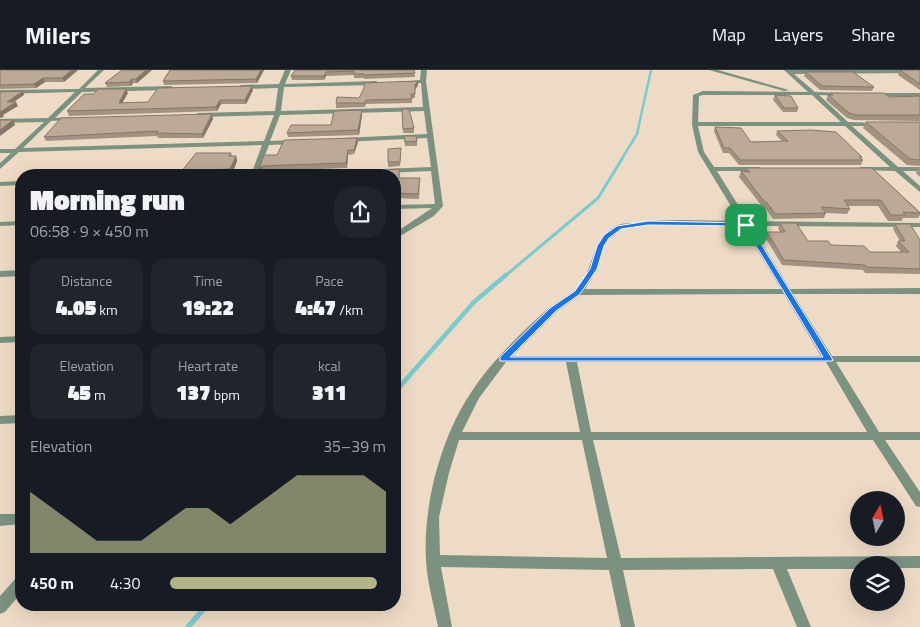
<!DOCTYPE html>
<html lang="en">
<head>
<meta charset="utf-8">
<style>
	:root { --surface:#171b24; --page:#20242c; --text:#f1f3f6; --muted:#9ea1a6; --line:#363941; --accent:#b2b487 }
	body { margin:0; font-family:"Titillium Web",sans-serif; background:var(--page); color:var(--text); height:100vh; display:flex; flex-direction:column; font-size:19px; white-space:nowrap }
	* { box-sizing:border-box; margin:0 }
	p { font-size:16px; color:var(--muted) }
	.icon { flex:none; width:28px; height:28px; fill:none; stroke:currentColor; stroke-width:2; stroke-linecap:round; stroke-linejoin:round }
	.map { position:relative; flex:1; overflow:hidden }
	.panel { position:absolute; left:15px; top:99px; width:386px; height:442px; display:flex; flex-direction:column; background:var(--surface); border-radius:20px; box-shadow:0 5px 20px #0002 }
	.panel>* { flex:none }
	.needle { width:32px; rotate:9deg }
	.tools { position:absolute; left:850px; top:421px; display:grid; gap:10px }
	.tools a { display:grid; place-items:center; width:55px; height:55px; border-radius:50%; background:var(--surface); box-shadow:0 5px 20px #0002; font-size:25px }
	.pin { position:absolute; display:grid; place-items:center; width:42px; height:42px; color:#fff; margin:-21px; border-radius:10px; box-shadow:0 2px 8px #0006 }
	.round { display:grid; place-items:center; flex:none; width:52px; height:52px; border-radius:20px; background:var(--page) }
	.summary { display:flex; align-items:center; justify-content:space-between; height:85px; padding:0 15px }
	h1 { font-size:28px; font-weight:800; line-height:38px }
	.stats { display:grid; grid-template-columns:repeat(3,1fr); gap:8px; height:85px; padding:5px 15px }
	.stats div { display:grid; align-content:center; border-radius:12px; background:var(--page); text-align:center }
	.stats b { font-size:21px; font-weight:800 }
	.stats small { font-size:14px; font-weight:400 }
	.stats p { font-size:14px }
	.chart { height:140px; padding:10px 15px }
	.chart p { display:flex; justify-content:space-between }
	.chart svg { width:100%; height:90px; margin-top:5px; fill:var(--accent); opacity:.7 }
	ul { padding:0 15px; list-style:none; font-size:16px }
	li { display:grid; grid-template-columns:80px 60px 1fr; align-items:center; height:38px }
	li i { height:12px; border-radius:6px; background:var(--accent) }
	header { display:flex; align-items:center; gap:30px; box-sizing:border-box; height:70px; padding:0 25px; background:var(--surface); border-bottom:1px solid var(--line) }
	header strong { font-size:24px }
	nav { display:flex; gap:28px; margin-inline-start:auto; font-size:18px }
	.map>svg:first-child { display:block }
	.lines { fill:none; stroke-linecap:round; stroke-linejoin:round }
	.stream-far3 { stroke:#79cbcd; stroke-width:2.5 }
	.stream-far2 { stroke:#79cbcd; stroke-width:3 }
	.stream-far1 { stroke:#79cbcd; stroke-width:4.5 }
	.stream { stroke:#79cbcd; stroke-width:5.5 }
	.minor { fill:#7b9281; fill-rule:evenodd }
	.wall { fill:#a29281 }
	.shaded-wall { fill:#847769 }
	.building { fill:#bcaa96; stroke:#847769 }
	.route { fill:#1a73e8; stroke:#fff; fill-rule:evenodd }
</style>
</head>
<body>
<header>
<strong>Milers</strong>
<nav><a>Map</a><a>Layers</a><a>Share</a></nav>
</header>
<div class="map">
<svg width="920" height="557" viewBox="0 0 920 557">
	<rect width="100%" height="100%" fill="#eedbc6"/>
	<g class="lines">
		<!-- stream-far3 -->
		<path class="stream-far3" d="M621 90 637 64 651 0"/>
		<!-- stream-far2 -->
		<path class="stream-far2" d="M505 206 598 128 622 89"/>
		<!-- stream-far1 -->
		<path class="stream-far1" d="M395 322 474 232 506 205"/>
		<!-- stream -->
		<path class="stream" d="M188 557 207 535"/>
		<!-- minor -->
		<path class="minor" d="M98 0H104L85 18 171 16 174 18 171 20 82 22 55 48 71 47 73 48V50L51 51 23 78 264 71 274 45 198 47 195 45 198 43 275 41 278 18 241 19 238 17 241 15 279 14 285 0H291L285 14 376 11 379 13 376 15 284 17 281 41 423 37 421 13 406 14 403 12 420 10 421 0H427L426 11 443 136 434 146 395 169V163L432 138 395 139V135L435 134 431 101 336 105 331 103 334 101 431 97 427 68 343 72 340 70 343 68 427 64 424 41 280 45 270 71 296 70 299 72 296 74 269 75 257 105H251L262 75 19 82 0 99V93L11 83H0V79H15L44 52 0 53V49L48 48 75 22 0 24V20L79 19Z
			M709 0H718L789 20 784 21Z
			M784 0H920V3L794 4 815 22 845 23 846 24 843 26 819 25 848 52 879 53V55L877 56H852L898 97H920V101H903L920 116V122L895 101 859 100V98L861 97H890L845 56H698L704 82 714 97H759L762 99 759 101H717L748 151 920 153V157L751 156 790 219 920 218V224H793L832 286H920V292H836L879 362H920V370H885L920 422V437L916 436 873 370H593L621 488 920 486V498H896V495H859V499H787L811 557H797L773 499 623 500 635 557H621L609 500 441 497 452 557H438C434 535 427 512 426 490 423 436 440 370 470 324 489 294 522 261 549 238 557 232 566 227 574 221 596 202 588 171 616 156 621 153 629 153 635 153 669 148 705 151 740 151L698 82 692 55 693 25 703 21 808 22ZM703 25H812L841 52H698L699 26ZM648 155 743 156 781 219H585L597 199 604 176 609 169 622 159ZM784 224 821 286H512L556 242 580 225ZM506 292H566L580 362H462L479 328ZM577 292H826L867 362H591ZM459 370H582L607 488 440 485 439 447 449 403Z
			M873 23H920V27L871 26V24Z
			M21 111V115L0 116V112Z
			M21 151V155L0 156V152Z
			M21 200V206L0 207V201Z
			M21 266V272L0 273V267Z
			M21 345V353L0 354V346Z
			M0 444H21V454L0 456Z
			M21 507V523L5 542 0 544V526L16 508Z"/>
	</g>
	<!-- wall -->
	<path class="wall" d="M0 0H78L64 12H45L36 18 0 19Z
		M121 0H152L137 13H133L131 16 107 17 105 13 121 1Z
		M170 0H264L257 13 164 15 163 11Z
		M295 0H414L415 7 364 9V8H354V5L326 6 324 10H292L291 6Z
		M900 0H920V20L898 5Z
		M806 2 874 17 872 21 820 20 804 6Z
		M418 11V15L415 20V28H412V33L366 34 365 37 336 38V33L359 28Z
		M252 16 253 20 246 34H221L217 41 69 46 67 41 94 24 128 23 122 33 148 32Z
		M831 23 889 27 920 26V51L854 50 847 48 826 30 828 25H830Z
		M775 25 798 38 797 42H783L773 30Z
		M402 39 414 58V63H403Z
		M362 45 359 65 288 67 287 63 331 55Z
		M213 49 203 68H158L157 66 46 71 44 67Z
		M866 52H920V96L907 95 863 58Z
		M715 57 751 72 782 71 776 65 777 61 862 87 861 89 863 90 861 95H739L729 83H723L714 61Z
		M404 66 417 71V76H405Z
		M357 68 358 72 354 84 348 85 347 98 263 101 260 103 259 98 277 85Z
		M231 83 232 86H236L237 91 232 104 183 105 182 101Z
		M401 83 400 96 388 97V92Z
		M918 97H920V107L916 103Z
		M746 98H872L920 142V145L918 148H903L902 151H888L878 136H848L850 139 847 144 826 143 824 148 773 149 766 139 761 135 739 107 741 101 745 102Z
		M400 104 399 108H420L419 129 395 128V105Z
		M780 153 808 171 870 182H901L896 176 898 171H900L893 159 895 154 920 170V204L865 203 863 200 782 195 765 167 767 162H780L778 158Z"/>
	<!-- shaded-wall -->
	<path class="shaded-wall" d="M72 0H78L64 12 62 8Z
		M146 0H152L137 13 136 9Z
		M261 0H264L257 13 256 9Z
		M326 2V6L324 10V6Z
		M43 8 45 12 36 18 34 14Z
		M131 9 133 13 131 16 130 12Z
		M418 11V15L415 20V28V15Z
		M252 16 253 20 246 34 245 30Z
		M126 19 128 23 120 37 119 33Z
		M23 21 24 25 8 36 7 32Z
		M220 30 221 34 217 41 216 37Z
		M16 32 18 36 3 45 4 47 0 48V42Z
		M362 40V45L359 65 358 60Z
		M212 44 213 49 203 68 202 64Z
		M13 50 15 55 0 66V60Z
		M357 68 358 72 354 84V80Z
		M348 80V85L347 98 346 93Z
		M236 86 237 91 232 104 230 99Z
		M262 96 263 101 260 103 259 98Z"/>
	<!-- building -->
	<path class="building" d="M0 0H72L62 8H43L34 14 0 15Z
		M122 0H146L136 9H131L130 12 105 13Z
		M170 0H261L256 9 163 11Z
		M295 0H414L415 3 364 5V4H354V1L326 2 324 6H291Z
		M900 0H920V14Z
		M806 2H853L874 17 822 16Z
		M418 11 415 15V24H411L412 29 366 30 365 33H336L337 27 359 28 364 18V13Z
		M252 16 245 30H220L216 37 67 41 84 24H94L98 19H126L119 33 148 32 158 18Z
		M23 21 7 32H16L0 42V22Z
		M831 23H884L889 27 920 26V45H856L849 43 828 25H833Z
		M775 25 791 26 798 38H784Z
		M402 39H409L414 58 403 59Z
		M362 40 358 60 287 63 291 55H331L334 41Z
		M212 44 202 64 156 63 158 61 44 67 61 48Z
		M0 50H13L0 60Z
		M866 52H920V90L910 89Z
		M715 57 741 58 751 72 788 71 777 61 811 60 836 62 862 87H859L863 90H740L730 78H724Z
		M404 66H416L417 71 405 72Z
		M357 68 354 80H348L346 93 262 96 259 98 264 85H277L284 70Z
		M401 78 400 92H388V79Z
		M196 83H231L229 86H236L230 99 182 101Z
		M746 98H872L920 143 903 142 905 145H891L881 130H844L850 139 821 137 826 143 775 144 768 134 763 130 741 101 750 102Z
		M399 99V108H420L418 124 395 123V105H381L382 103 388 102V100Z
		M346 101 345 103 354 104V105H266L267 102Z
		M780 153H796L808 171H828L831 175 864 176 870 182H909L898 171H905L895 154H910L920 170V199L867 197 865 195 784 190 767 162H785Z"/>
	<!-- route -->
	<path class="route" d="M648 151 748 153 833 290 832 291H500V287L550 238 575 221 590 199 597 176 604 165 617 156ZM648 155 744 156 823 287H510L556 241 580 224 597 199 604 176 609 168 621 159Z"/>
</svg>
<div class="tools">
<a><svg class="needle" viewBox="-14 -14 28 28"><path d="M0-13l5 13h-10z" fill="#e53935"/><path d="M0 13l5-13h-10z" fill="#9ea1a6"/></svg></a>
<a><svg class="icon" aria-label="layers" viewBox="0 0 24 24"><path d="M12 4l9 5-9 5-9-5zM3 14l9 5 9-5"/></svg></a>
</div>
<div class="pin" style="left:746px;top:155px;background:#1e9e55"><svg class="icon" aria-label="arrive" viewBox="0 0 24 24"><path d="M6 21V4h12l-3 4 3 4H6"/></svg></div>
<section class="panel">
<div class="summary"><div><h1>Morning run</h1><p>06:58 · 9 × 450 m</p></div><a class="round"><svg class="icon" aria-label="share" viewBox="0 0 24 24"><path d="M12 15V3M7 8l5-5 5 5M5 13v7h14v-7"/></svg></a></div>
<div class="stats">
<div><p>Distance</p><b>4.05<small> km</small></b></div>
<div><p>Time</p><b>19:22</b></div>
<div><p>Pace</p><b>4:47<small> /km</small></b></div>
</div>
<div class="stats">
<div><p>Elevation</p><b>45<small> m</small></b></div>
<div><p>Heart rate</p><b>137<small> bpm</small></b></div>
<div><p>kcal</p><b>311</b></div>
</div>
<div class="chart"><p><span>Elevation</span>35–39 m</p>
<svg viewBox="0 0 160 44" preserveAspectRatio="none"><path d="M0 44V14L10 22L20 30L30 38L40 38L50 38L60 30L70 22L80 22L90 30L100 22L110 14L120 6L130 6L140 6L150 6L160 14V44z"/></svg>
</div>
<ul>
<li><b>450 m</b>4:30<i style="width:96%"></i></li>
</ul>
</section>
</div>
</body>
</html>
